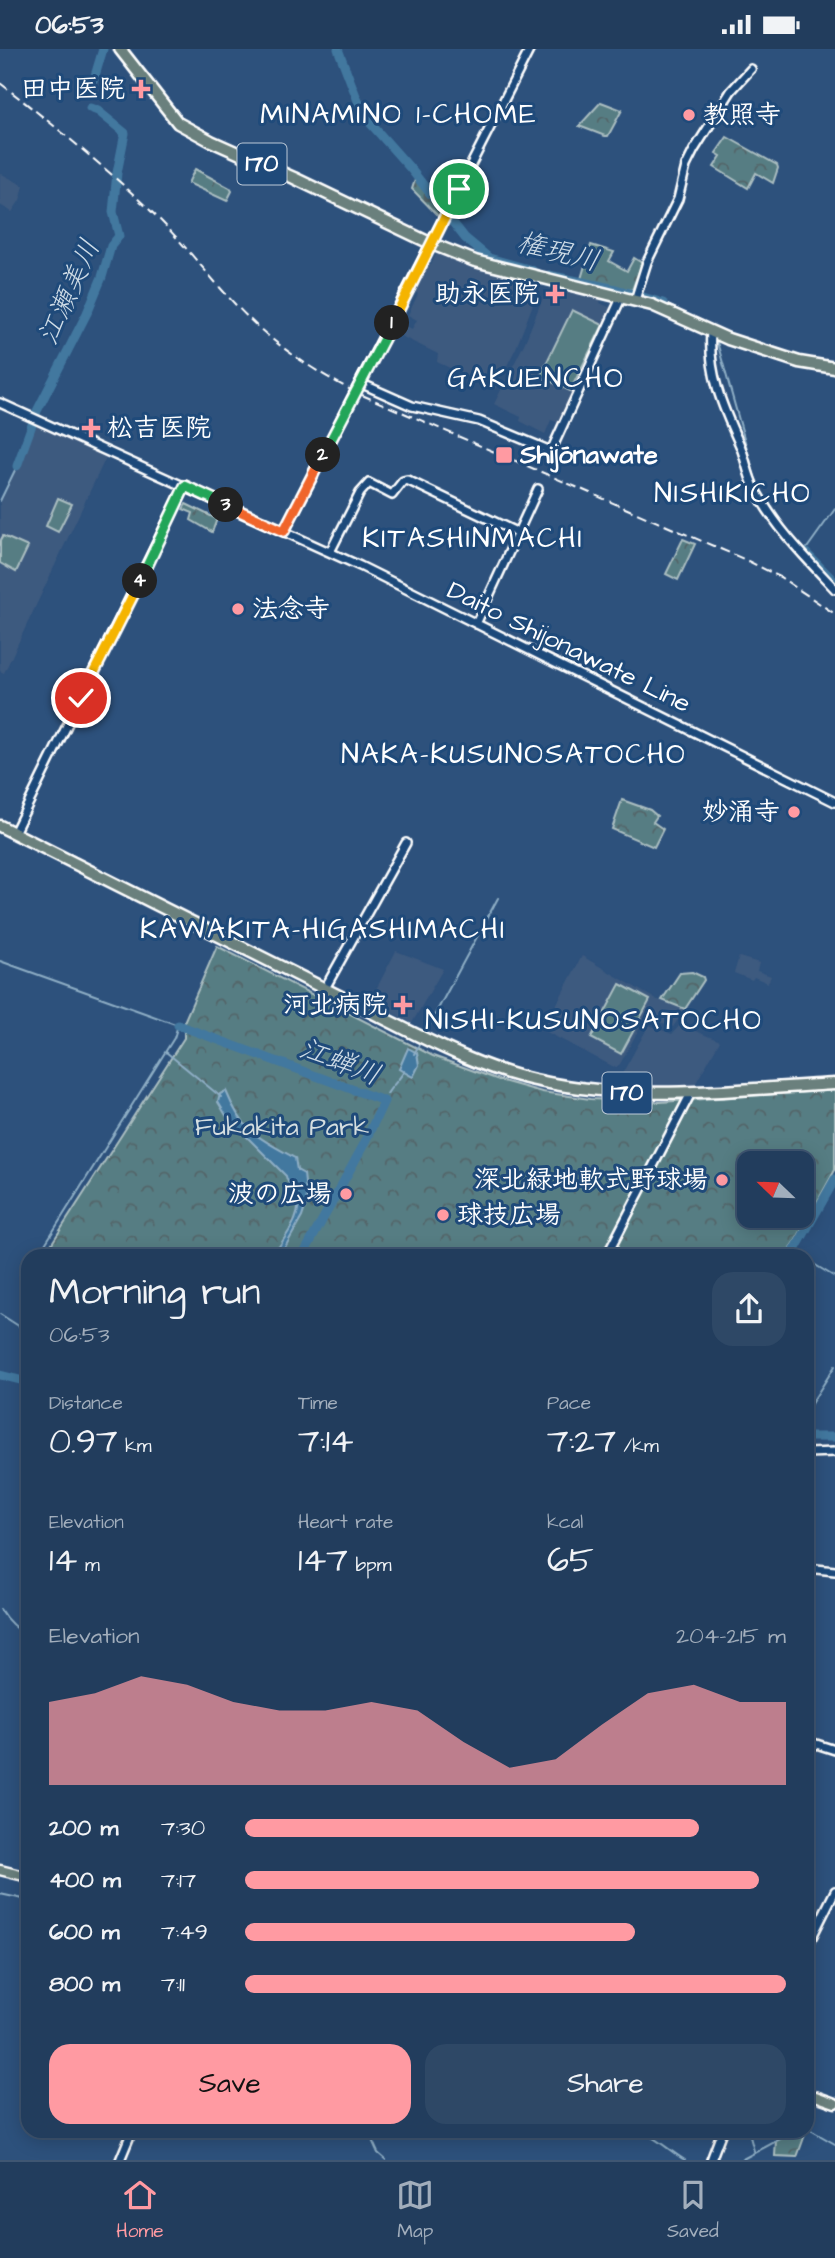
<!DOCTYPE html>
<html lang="en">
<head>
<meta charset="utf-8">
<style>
	:root { --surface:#223d5d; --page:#2e4866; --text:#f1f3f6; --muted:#a2aebc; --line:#3f5672; --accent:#ff9aa2 }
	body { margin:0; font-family:"Architects Daughter","Klee One",sans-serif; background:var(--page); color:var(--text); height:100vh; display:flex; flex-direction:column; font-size:26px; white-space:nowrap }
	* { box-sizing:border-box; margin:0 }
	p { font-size:23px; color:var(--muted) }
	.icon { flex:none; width:38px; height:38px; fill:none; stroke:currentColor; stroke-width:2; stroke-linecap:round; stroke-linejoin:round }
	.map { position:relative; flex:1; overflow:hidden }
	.drawer { position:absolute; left:21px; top:1200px; width:793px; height:889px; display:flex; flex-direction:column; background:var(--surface); border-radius:21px; box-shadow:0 4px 18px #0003,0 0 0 2px var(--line) }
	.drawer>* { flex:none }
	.needle { width:46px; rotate:293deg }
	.buttons { position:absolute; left:737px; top:1102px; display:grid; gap:14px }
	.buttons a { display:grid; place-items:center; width:77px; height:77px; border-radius:14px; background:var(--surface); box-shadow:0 4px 18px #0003,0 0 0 2px var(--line); font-size:35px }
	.pin { position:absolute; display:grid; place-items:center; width:60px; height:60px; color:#fff; margin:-30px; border:4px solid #fff; border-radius:50%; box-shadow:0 2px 7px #0007 }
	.km { position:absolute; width:35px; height:35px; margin:-18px; border-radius:50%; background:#222; color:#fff; font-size:19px; line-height:35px; text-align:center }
	.round { display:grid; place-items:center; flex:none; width:74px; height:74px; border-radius:21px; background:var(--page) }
	.headline { display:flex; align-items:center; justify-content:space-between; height:119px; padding:0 28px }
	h1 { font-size:38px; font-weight:600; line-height:52px }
	.metrics { display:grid; grid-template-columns:repeat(3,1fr); gap:10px; height:119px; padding:7px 28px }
	.metrics div { display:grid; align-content:center }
	.metrics b { font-size:35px; font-weight:600 }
	.metrics small { font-size:19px; font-weight:400 }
	.metrics p { font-size:19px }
	.chart { height:196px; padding:14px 28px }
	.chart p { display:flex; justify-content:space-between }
	.chart svg { width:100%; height:126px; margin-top:7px; fill:var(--accent); opacity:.7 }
	.primary-button { display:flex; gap:14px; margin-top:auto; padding:14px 28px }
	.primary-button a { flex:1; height:80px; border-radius:21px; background:var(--accent); color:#111; font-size:28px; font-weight:600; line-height:80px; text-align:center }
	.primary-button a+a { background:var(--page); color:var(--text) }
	ul { padding:0 28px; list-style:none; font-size:23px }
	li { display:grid; grid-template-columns:112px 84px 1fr; align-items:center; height:52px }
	li i { height:18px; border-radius:9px; background:var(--accent) }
	.status { display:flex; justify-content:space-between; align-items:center; height:49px; padding:0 35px; background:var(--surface); direction:ltr }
	.status svg { height:19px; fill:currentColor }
	.menu { display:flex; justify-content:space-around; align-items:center; height:98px; border-top:2px solid var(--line); background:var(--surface); font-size:19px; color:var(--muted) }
	.menu a { display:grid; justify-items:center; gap:4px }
	.menu .selected { color:var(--accent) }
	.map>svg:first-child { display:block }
	.built { fill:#3e5a7f }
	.grass { fill:#577d83; stroke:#abbec1; stroke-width:2 }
	.forest { fill:url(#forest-crowns); stroke:#abbec1; stroke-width:2; fill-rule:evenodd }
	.cemetery { fill:url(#cemetery-stones); stroke:#abbec1; stroke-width:2 }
	.water { fill:#42789f; stroke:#8eaec5; stroke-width:2 }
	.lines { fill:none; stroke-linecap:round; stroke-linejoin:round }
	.stream { stroke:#8eaec5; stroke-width:2 }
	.river { stroke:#42789f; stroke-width:9 }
	.secondary-casing { stroke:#fff; stroke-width:12 }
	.primary-casing { stroke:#fff; stroke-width:13 }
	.highway-casing { stroke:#fff; stroke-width:15 }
	.secondary { stroke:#1f4a7a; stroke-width:7 }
	.primary { stroke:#6a807d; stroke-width:8 }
	.highway { stroke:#6a807d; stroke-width:10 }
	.rail { stroke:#fff; stroke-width:2; stroke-dasharray:10 5; stroke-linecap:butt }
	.split-1-casing { stroke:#fff; stroke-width:14 }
	.split-2-casing { stroke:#fff; stroke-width:14 }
	.split-3-casing { stroke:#fff; stroke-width:14 }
	.split-4-casing { stroke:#fff; stroke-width:14 }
	.split-5-casing { stroke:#fff; stroke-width:14 }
	.split-1 { stroke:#f5b400; stroke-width:9 }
	.split-2 { stroke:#22a559; stroke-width:9 }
	.split-3 { stroke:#f0652b; stroke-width:9 }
	.split-4 { stroke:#22a559; stroke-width:9 }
	.split-5 { stroke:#f5b400; stroke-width:9 }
	.poi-dot { fill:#ff9aa2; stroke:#1f4a7a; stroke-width:2.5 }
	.labels { text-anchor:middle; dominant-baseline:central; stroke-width:6; stroke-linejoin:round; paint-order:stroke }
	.shield { fill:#1f4a7a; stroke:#bcc9d7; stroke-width:2 }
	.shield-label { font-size:24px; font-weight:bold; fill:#fff }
	.poi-label { font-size:26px; font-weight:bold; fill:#fff; stroke:#1f4a7a; text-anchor:end }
	.street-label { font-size:26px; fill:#fff; stroke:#1f4a7a }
	.park-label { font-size:26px; fill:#d5dee0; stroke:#1f4a7a }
	.neighbourhood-label { font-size:28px; letter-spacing:2px; fill:#fff; stroke:#1f4a7a }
	.water-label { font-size:28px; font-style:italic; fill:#d0dde7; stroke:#1f4a7a }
</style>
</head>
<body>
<div class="status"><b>06:53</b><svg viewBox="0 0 49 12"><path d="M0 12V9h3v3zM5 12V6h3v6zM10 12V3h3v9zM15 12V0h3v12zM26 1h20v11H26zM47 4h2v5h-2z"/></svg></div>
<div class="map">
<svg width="835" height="2111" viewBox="0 0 835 2111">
	<defs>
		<pattern id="forest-crowns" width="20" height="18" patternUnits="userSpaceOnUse" patternTransform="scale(1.75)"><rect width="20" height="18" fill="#577d83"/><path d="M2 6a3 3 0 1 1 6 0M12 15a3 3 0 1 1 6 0" fill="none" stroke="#526468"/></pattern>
		<pattern id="cemetery-stones" width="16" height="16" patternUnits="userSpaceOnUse" patternTransform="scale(1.75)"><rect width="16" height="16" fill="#577d83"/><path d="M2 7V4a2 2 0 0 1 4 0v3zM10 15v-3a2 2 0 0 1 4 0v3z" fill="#526468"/></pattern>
	</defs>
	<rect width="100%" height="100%" fill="#2d517c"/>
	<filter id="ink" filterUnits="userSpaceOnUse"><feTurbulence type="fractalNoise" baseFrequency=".0143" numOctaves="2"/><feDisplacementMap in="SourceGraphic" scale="14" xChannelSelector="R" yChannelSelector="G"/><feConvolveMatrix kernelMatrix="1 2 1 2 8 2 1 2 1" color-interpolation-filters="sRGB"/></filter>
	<g filter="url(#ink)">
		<!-- built -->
		<path class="built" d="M0 124 24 137 20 151 12 163 0 156Z
			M438 201 540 237 516 299 495 340 437 313 438 305 401 287 406 277 412 280 417 271 408 266 418 245 414 242 427 215 431 216Z
			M559 240 589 242 603 246 600 254 611 259 559 374 551 371 545 385 520 372 521 368 494 355 525 293 544 246 549 241Z
			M38 373 107 406 4 624 0 622V455Z
			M396 902 443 920 412 974 370 952Z
			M582 907 655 950 685 960 673 978 646 967 620 1015 616 1019 543 981Z
			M739 908 759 914 757 922 771 927 768 934 754 928 752 931 734 924Z
			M649 976 672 985 680 976 720 992 694 1037 619 1039 616 1036Z"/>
		<!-- grass -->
		<path class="grass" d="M572 261 603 276 570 342 540 327Z
			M58 449 72 455 58 483 46 477Z
			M3 487 28 498 16 523 0 514V492Z
			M620 935 650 951 621 1005 591 989Z"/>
		<!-- forest -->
		<path class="forest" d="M601 53 622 61 608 87H605L579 77Z
			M727 88 777 116 778 119 773 134 756 124 748 139 714 118 721 107 716 104Z
			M195 120 230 139 232 142 227 152 188 134Z
			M591 196 614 203 609 212 627 222 634 209 642 214 632 241 581 230Z
			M186 455 217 470 212 483 191 471 193 464 183 460Z
			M683 490 695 495 678 531 666 525Z
			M622 751 650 761 657 767 653 773 663 780 654 798 612 780Z
			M217 897 433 1007 499 1031 542 1043 590 1050 660 1053 835 1041V1121L787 1207 43 1208 184 989V973ZM749 1115H802V1167H749Z
			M692 923 703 928 704 931 685 960 662 951 680 924Z
			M794 2082 806 2083 797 2108 775 2107 776 2091Z"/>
		<!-- cemetery -->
		<path class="cemetery" d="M416 128 443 163 440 169 412 140Z"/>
		<!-- water -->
		<path class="water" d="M408 999 417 1004 419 1016 413 1028 399 1020Z
			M226 1042C243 1084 258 1088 295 1109L297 1121 304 1125 307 1152 302 1168 280 1207H273C283 1189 304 1169 297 1146 294 1138 287 1136 286 1127L227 1068 218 1053 220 1045Z"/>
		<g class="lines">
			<!-- stream -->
			<path class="stream" d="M526 15 534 0
				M663 254 704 273
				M717 293 755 428 760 440 795 492
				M0 452 17 417
				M805 502 835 460
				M0 912 178 976 174 989 37 1208
				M425 984 498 849
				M166 1003 221 1048
				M414 1005 421 992
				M387 1045C391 1037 399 1032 404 1022
				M793 1203 802 1208
				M807 1211 835 1228
				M28 1223 24 1229 28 1233
				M0 1265 28 1283
				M807 1361 835 1317
				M0 1560C7 1572 15 1580 28 1586
				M0 1845 28 1851
				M807 2079 835 2095
				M368 2082 378 2104 386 2111
				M637 2082C656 2087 669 2102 685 2111
				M747 2082 749 2084 754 2102
				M741 2111 795 2082"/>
			<!-- river -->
			<path class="river" d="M338 0 358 52 371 75 410 119 465 189 489 209 532 221
				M94 30 103 0
				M549 226 616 240 663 254
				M17 417 37 362 87 264 102 228 111 197 119 187 113 163 117 124 125 84 98 62 90 59
				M806 504 835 533
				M178 976 384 1052 363 1097 302 1208
				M791 1208 835 1130
				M0 1326 28 1333
				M807 1388H835"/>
			<defs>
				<path id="secondary" d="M635 251 647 213 678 150 686 117 694 101 731 42 751 20
					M711 282C708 324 722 357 739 394 746 409 747 425 755 440 775 478 806 509 835 540
					M360 334 412 357 479 372 551 402 622 247
					M0 354 360 517 835 753
					M284 482 530 0
					M330 503 360 444 369 434 392 446 403 432 407 431 518 484
					M476 575 538 440
					M14 784 185 437
					M324 941 406 794
					M606 1208 691 1044
					M807 1404 835 1403
					M807 1519 835 1522
					M807 1692 835 1701
					M807 1898 835 1842
					M120 2111 132 2082
					M711 2111 722 2082"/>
				<path id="primary" d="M0 1821 28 1828
					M807 2044 835 2054"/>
				<path id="highway" d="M120 0 178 74 211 92 294 129 432 195 475 212 652 256 728 290 799 313 835 319
					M0 777 415 985C448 1001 482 1017 518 1027 623 1055 728 1041 835 1035"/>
			</defs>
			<!-- secondary casing -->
			<use href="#secondary" class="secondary-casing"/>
			<!-- primary casing -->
			<use href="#primary" class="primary-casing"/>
			<!-- highway casing -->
			<use href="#highway" class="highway-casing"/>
			<!-- secondary -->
			<use href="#secondary" class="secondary"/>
			<!-- primary -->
			<use href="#primary" class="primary"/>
			<!-- highway -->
			<use href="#highway" class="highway"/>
			<!-- rail -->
			<path class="rail" d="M0 34C54 76 113 124 161 172 195 207 223 246 258 278 288 305 320 325 355 343L746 511 780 528 835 565"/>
		</g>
	</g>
	<g class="lines" filter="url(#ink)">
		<defs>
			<path id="split-1" d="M392 274 459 140"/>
			<path id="split-2" d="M323 406 392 274"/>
			<path id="split-3" d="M226 456 284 482 323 406"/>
			<path id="split-4" d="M140 532 185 437 226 456"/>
			<path id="split-5" d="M81 649 140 532"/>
		</defs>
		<!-- split-1 casing -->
		<use href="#split-1" class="split-1-casing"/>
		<!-- split-2 casing -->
		<use href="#split-2" class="split-2-casing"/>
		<!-- split-3 casing -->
		<use href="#split-3" class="split-3-casing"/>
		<!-- split-4 casing -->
		<use href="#split-4" class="split-4-casing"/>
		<!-- split-5 casing -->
		<use href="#split-5" class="split-5-casing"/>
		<!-- split-1 -->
		<use href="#split-1" class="split-1"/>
		<!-- split-2 -->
		<use href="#split-2" class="split-2"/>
		<!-- split-3 -->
		<use href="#split-3" class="split-3"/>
		<!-- split-4 -->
		<use href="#split-4" class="split-4"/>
		<!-- split-5 -->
		<use href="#split-5" class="split-5"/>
	</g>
	<!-- markers -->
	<g class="poi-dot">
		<path d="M137.5 29.5h7v7h7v7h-7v7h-7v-7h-7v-7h7z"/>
		<circle cx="689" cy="66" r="7"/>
		<path d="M551.5 234.5h7v7h7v7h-7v7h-7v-7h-7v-7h7z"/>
		<path d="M87.5 368.5h7v7h7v7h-7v7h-7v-7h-7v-7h7z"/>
		<rect x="495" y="397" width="18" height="18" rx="3.5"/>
		<circle cx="238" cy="560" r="7"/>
		<circle cx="794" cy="763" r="7"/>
		<path d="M399.5 945.5h7v7h7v7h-7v7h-7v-7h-7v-7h7z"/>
		<circle cx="722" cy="1131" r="7"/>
		<circle cx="346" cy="1145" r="7"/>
		<circle cx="443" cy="1166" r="7"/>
	</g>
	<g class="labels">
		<!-- shield labels -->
		<g class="shield">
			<rect x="237.5" y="94.5" width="49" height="41" rx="5"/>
			<rect x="602.5" y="1023.5" width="49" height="41" rx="5"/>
		</g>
		<g class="shield-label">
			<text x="262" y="115">170</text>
			<text x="627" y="1044">170</text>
		</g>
		<!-- poi labels -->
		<g class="poi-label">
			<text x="125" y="40">田中医院</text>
			<text x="703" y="66" text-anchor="start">教照寺</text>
			<text x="539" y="245">助永医院</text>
			<text x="107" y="379" text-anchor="start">松吉医院</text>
			<text x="520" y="406" text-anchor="start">Shijōnawate</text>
			<text x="252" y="560" text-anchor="start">法念寺</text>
			<text x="780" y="763">妙涌寺</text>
			<text x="387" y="956">河北病院</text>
			<text x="708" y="1131">深北緑地軟式野球場</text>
			<text x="332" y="1145">波の広場</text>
			<text x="457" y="1166" text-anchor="start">球技広場</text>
		</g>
		<!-- street labels -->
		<g class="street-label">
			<text transform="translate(569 598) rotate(26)">Daito Shijonawate Line</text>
		</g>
		<!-- park labels -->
		<g class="park-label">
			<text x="282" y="1078">Fukakita Park</text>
		</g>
		<!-- neighbourhood labels -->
		<g class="neighbourhood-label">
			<text x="399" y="65">MINAMINO 1-CHOME</text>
			<text x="536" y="329">GAKUENCHO</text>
			<text x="733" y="444">NISHIKICHO</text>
			<text x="473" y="489">KITASHINMACHI</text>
			<text x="514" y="705">NAKA-KUSUNOSATOCHO</text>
			<text x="323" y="880">KAWAKITA-HIGASHIMACHI</text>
			<text x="594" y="971">NISHI-KUSUNOSATOCHO</text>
		</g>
		<!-- water labels -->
		<g class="water-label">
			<text transform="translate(558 203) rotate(14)">権現川</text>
			<text transform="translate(69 243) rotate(-66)">江瀬美川</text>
			<text transform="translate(340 1013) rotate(21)">江蝉川</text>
		</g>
	</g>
</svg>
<div class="buttons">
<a><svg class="needle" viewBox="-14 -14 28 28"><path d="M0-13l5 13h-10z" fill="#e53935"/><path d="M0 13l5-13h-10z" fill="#a2aebc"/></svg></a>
</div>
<div class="pin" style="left:459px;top:140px;background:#1e9e55"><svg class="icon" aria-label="arrive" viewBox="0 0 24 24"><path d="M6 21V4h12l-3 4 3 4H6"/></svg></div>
<div class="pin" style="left:81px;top:649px;background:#d93025"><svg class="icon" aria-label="check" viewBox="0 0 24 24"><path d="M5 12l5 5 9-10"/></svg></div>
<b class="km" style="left:392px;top:274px">1</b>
<b class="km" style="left:323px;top:406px">2</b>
<b class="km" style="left:226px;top:456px">3</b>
<b class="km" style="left:140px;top:532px">4</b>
<section class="drawer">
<div class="headline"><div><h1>Morning run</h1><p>06:53</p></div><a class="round"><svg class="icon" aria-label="share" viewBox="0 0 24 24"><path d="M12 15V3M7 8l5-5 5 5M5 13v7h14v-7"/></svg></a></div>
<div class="metrics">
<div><p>Distance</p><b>0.97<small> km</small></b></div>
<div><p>Time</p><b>7:14</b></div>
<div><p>Pace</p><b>7:27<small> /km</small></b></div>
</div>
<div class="metrics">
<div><p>Elevation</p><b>14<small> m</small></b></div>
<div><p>Heart rate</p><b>147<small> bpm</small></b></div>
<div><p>kcal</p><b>65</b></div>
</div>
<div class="chart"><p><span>Elevation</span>204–215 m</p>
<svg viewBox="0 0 160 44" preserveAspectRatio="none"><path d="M0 44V15L10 12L20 6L30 9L40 15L50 18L60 18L70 15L80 18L90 29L100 38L110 35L120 23L130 12L140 9L150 15L160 15V44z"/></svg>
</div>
<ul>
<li><b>200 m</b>7:30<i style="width:84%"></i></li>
<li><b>400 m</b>7:17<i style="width:95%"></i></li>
<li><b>600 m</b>7:49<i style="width:72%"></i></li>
<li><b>800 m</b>7:11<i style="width:100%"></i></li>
</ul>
<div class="primary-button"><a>Save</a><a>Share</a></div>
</section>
</div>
<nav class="menu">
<a class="selected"><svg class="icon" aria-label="home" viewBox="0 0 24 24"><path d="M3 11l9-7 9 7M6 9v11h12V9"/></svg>Home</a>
<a><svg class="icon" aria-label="map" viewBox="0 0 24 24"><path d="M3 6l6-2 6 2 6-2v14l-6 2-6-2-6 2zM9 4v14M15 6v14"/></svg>Map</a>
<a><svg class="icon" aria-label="saved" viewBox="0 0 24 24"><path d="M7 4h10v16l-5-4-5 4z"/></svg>Saved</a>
</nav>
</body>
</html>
